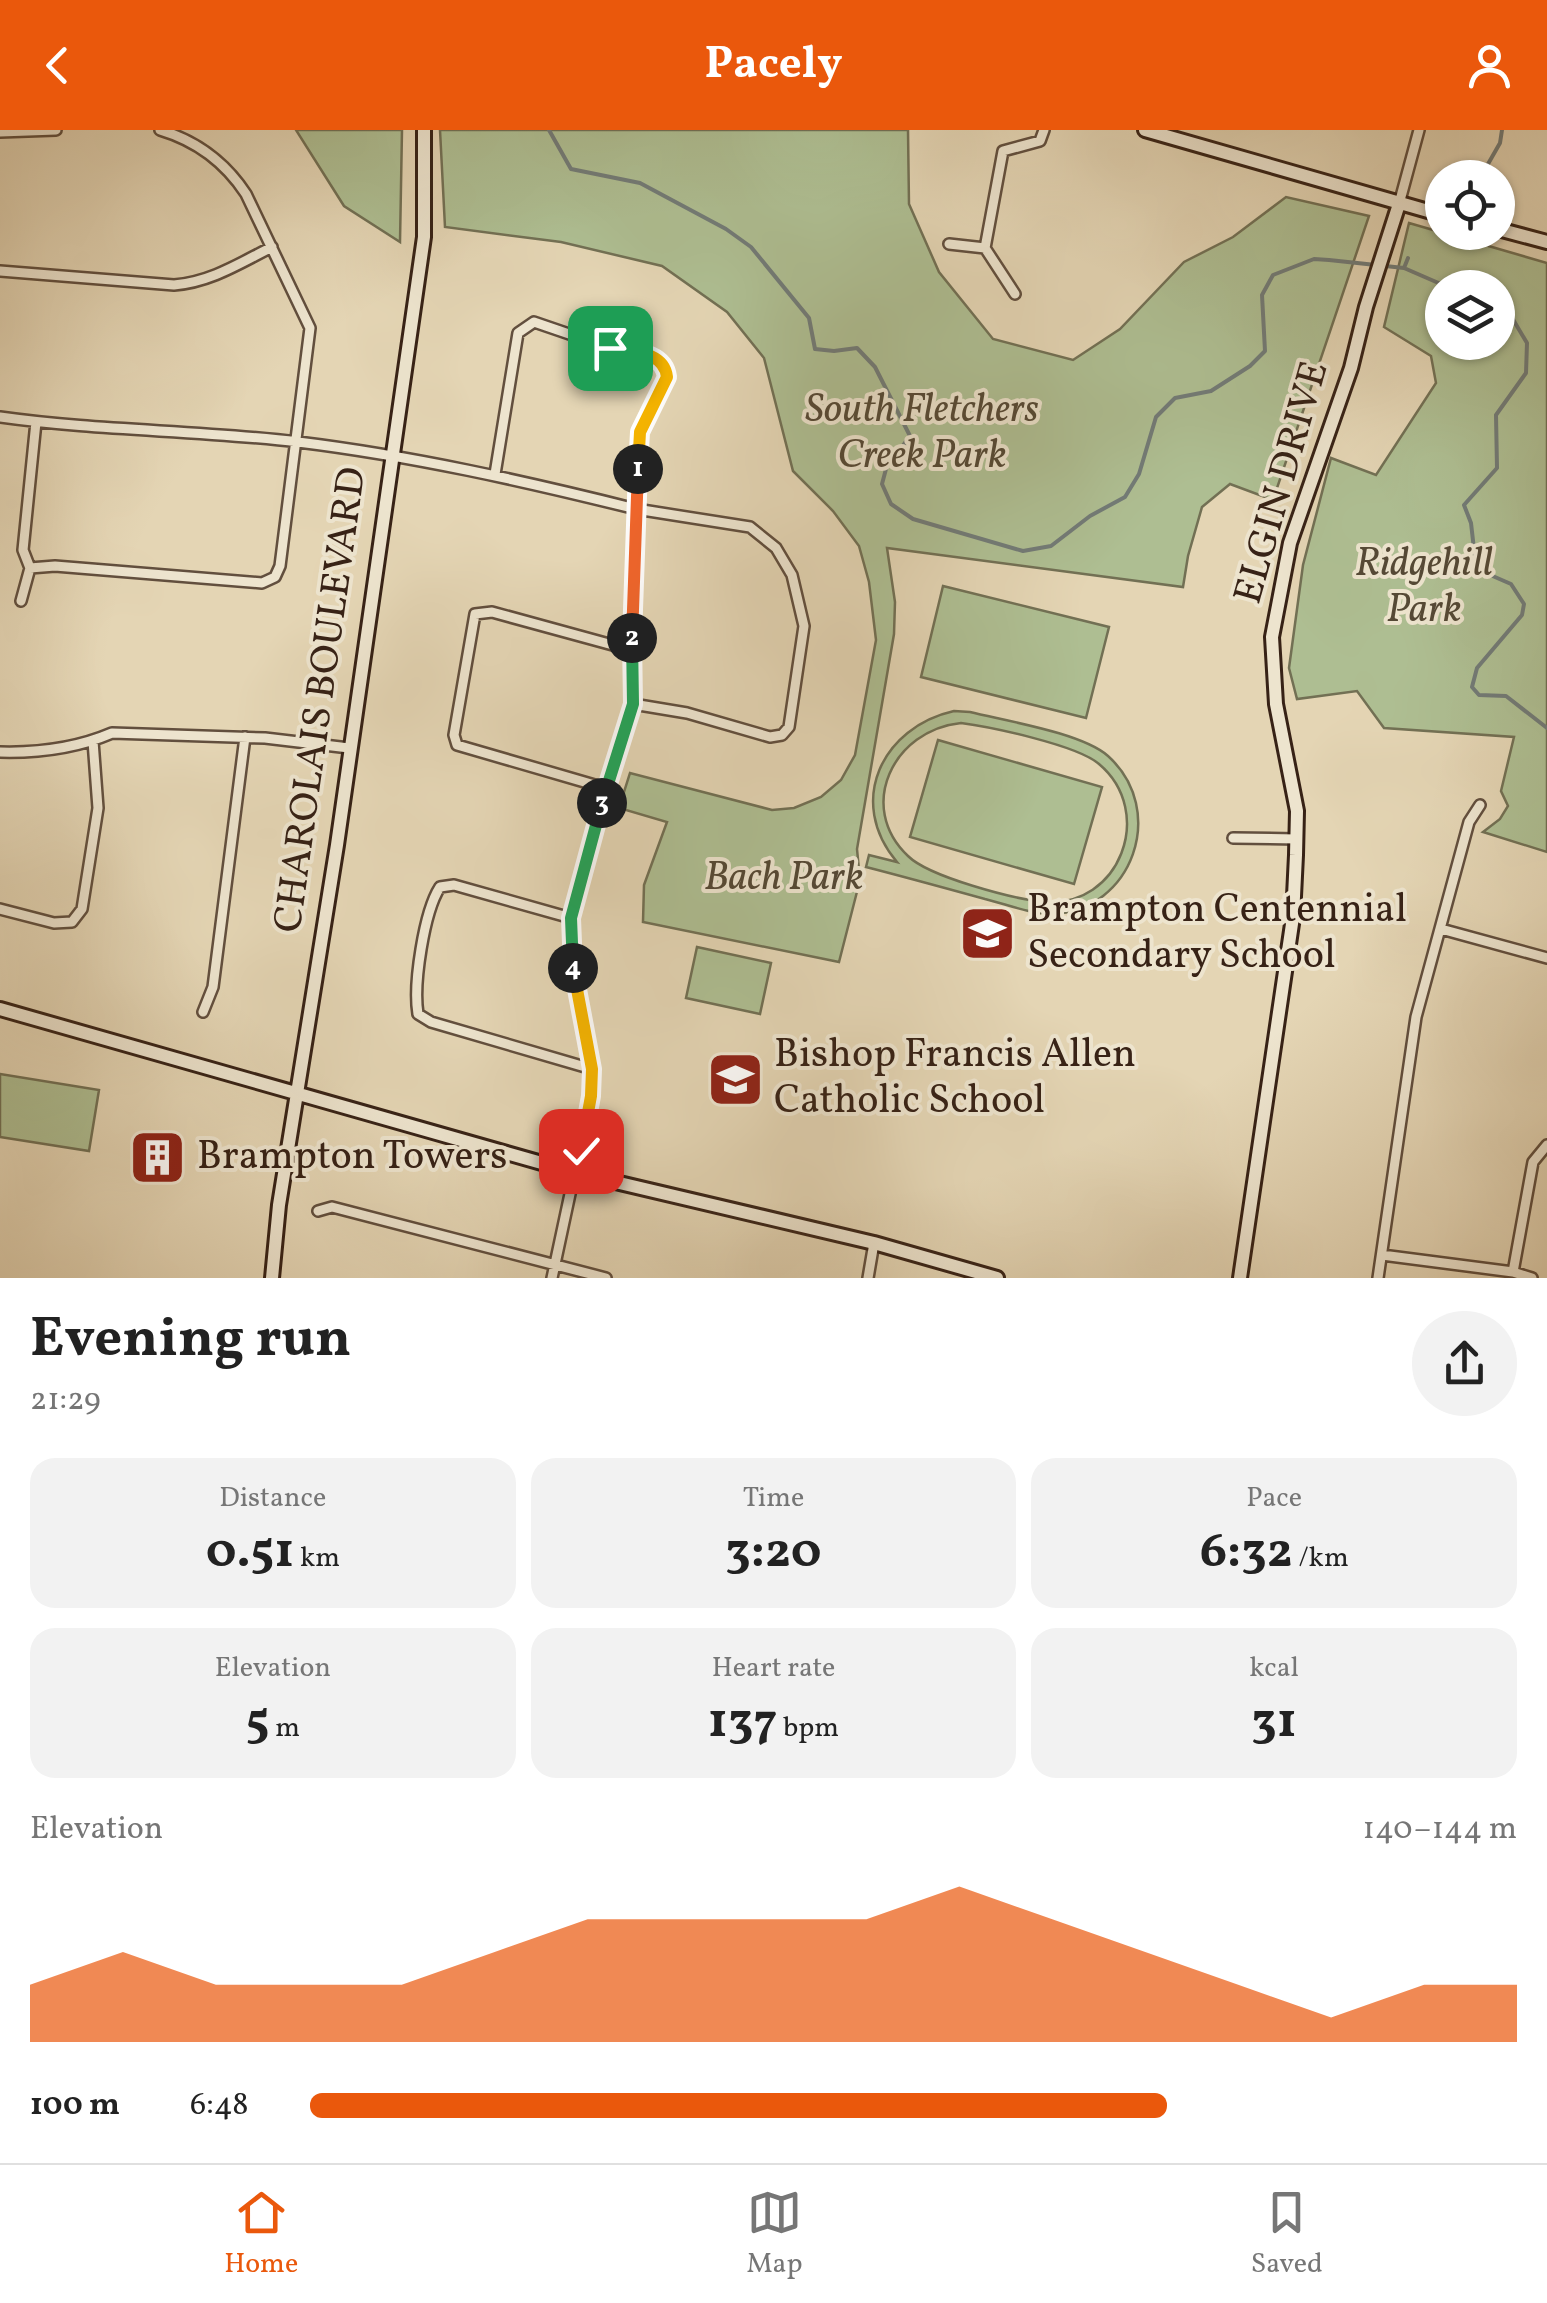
<!DOCTYPE html>
<html lang="en">
<head>
<meta charset="utf-8">
<style>
	:root { --surface:#fff; --page:#f2f2f2; --text:#222; --muted:#767676; --line:#e0e0e0; --accent:#ea580c }
	body { margin:0; font-family:Vollkorn,serif; background:var(--page); color:var(--text); height:100vh; display:flex; flex-direction:column; font-size:38px; white-space:nowrap }
	* { box-sizing:border-box; margin:0 }
	p { font-size:32px; color:var(--muted) }
	.icon { flex:none; width:55px; height:55px; fill:none; stroke:currentColor; stroke-width:2; stroke-linecap:round; stroke-linejoin:round }
	.map { position:relative; height:1148px; overflow:hidden }
	.panel { display:flex; flex-direction:column; background:var(--surface); flex:1 }
	.panel>* { flex:none }
	.tools { position:absolute; left:1425px; top:30px; display:grid; gap:20px }
	.tools a { display:grid; place-items:center; width:90px; height:90px; border-radius:50%; background:var(--surface); box-shadow:0 2px 8px #0004; font-size:50px }
	.pin { position:absolute; display:grid; place-items:center; width:85px; height:85px; color:#fff; margin:-42px; border-radius:20px; box-shadow:0 5px 15px #0006 }
	.km { position:absolute; width:50px; height:50px; margin:-25px; border-radius:50%; background:#222; color:#fff; font-size:28px; line-height:50px; text-align:center }
	.round { display:grid; place-items:center; flex:none; width:105px; height:105px; border-radius:52px; background:var(--page) }
	.head { display:flex; align-items:center; justify-content:space-between; height:170px; padding:0 30px }
	h1 { font-size:55px; font-weight:700; line-height:75px }
	.figures { display:grid; grid-template-columns:repeat(3,1fr); gap:15px; height:170px; padding:10px 30px }
	.figures div { display:grid; align-content:center; border-radius:25px; background:var(--page); text-align:center }
	.figures b { font-size:50px; font-weight:700 }
	.figures small { font-size:28px; font-weight:400 }
	.figures p { font-size:28px }
	.chart { height:280px; padding:20px 30px }
	.chart p { display:flex; justify-content:space-between }
	.chart svg { width:100%; height:180px; margin-top:10px; fill:var(--accent); opacity:.7 }
	ul { padding:0 30px; list-style:none; font-size:32px }
	li { display:grid; grid-template-columns:160px 120px 1fr; align-items:center; height:75px }
	li i { height:25px; border-radius:12px; background:var(--accent) }
	header { display:flex; justify-content:space-between; align-items:center; height:130px; padding:0 30px; background:var(--accent); color:#fff; font-size:45px; font-weight:700 }
	.tabs { display:flex; justify-content:space-around; align-items:center; height:140px; border-top:2px solid var(--line); background:var(--surface); font-size:28px; color:var(--muted) }
	.tabs a { display:grid; justify-items:center; gap:5px }
	.tabs .active { color:var(--accent) }
	.map>svg:first-child { display:block }
	.green { fill:#aebe92; stroke:#727054; stroke-width:2.5; fill-rule:evenodd }
	.lines { fill:none; stroke-linecap:round; stroke-linejoin:round }
	.stream { stroke:#727b77; stroke-width:4 }
	.street-casing { stroke:#624f3e; stroke-width:14 }
	.secondary-casing { stroke:#372216; stroke-width:18 }
	.street { stroke:#ede4ce; stroke-width:9 }
	.secondary { stroke:#ede4ce; stroke-width:12 }
	.split-1-casing { stroke:#fff; stroke-width:20 }
	.split-2-casing { stroke:#fff; stroke-width:20 }
	.split-3-casing { stroke:#fff; stroke-width:20 }
	.split-4-casing { stroke:#fff; stroke-width:20 }
	.split-5-casing { stroke:#fff; stroke-width:20 }
	.split-1 { stroke:#f5b400; stroke-width:12 }
	.split-2 { stroke:#f0652b; stroke-width:12 }
	.split-3 { stroke:#22a559; stroke-width:12 }
	.split-4 { stroke:#22a559; stroke-width:12 }
	.split-5 { stroke:#f5b400; stroke-width:12 }
	.labels { text-anchor:middle; dominant-baseline:central; stroke-width:8; stroke-linejoin:round; paint-order:stroke }
	.park-label { font-size:40px; font-style:italic; fill:#554935; stroke:#ede4ce }
	.street-label { font-size:40px; fill:#372216; stroke:#ede4ce }
	.poi-label { font-size:40px; fill:#372216; stroke:#ede4ce; text-anchor:start }
</style>
</head>
<body>
<header><svg class="icon" aria-label="back" viewBox="0 0 24 24"><path d="M15 5l-7 7 7 7"/></svg>Pacely<svg class="icon" aria-label="person" viewBox="0 0 24 24"><circle cx="12" cy="8" r="4"/><path d="M4 21q1-7 8-7t8 7"/></svg></header>
<div class="map">
<svg width="1547" height="1148" viewBox="0 0 1547 1148">
	<rect width="100%" height="100%" fill="#e4d5b4"/>
	<filter id="stains"><feTurbulence type="fractalNoise" baseFrequency=".002" numOctaves="4"/><feColorMatrix values="0 0 0 0 .2 0 0 0 0 .09 0 0 0 0 .02 0 0 0 .5 -.17"/></filter>
	<radialGradient id="worn" r=".72"><stop offset=".6" stop-color="#630" stop-opacity="0"/><stop offset="1" stop-color="#630" stop-opacity=".3"/></radialGradient>
	<!-- green -->
	<path class="green" d="M296 0H402L400 112 344 76Z
		M440 0H908L909 74 939 142 993 209 1073 230 1120 199 1184 132 1233 107 1286 67 1369 86 1273 370 1230 354 1202 377 1188 426 1183 457 887 418 895 472 894 504 857 719 860 750 839 832 643 792 644 755 667 692 619 678 630 643 772 680 794 678 821 667 841 650 855 625 876 510 869 452 859 416 833 381 793 341 764 228 727 182 662 136 561 112 445 97Z
		M1409 93 1547 133V722L1483 702 1500 689 1508 676 1501 661 1514 607 1384 598 1357 561 1297 569 1289 538 1303 435 1331 328 1376 345 1436 253 1431 226 1384 197ZM1442 158H1498V212H1442Z
		M943 456 1109 497 1086 588 921 547Z
		M954 581 970 582C1006 591 1082 603 1108 626 1168 680 1133 781 1052 784 1030 784 1006 774 985 769 945 758 905 747 866 737L869 725 897 732C846 672 882 597 954 581ZM961 593C991 597 1077 615 1099 634 1156 682 1120 778 1044 772 1014 769 929 747 908 726 856 677 893 600 961 593Z
		M938 610 1102 657 1074 754 910 707Z
		M697 817 771 833 760 884 686 868Z
		M0 944 99 960 89 1021 0 1007Z"/>
	<g class="lines">
		<!-- stream -->
		<path class="stream" d="M549 0 571 39 640 53 726 99 751 117 809 188 815 219 834 221 857 218 875 237 910 306 885 340
			M1480 48 1500 13 1502 0
			M1404 138 1408 128
			M1498 177 1508 181 1527 213 1526 243 1496 285 1497 338 1464 375 1471 393 1475 428 1488 444 1511 454 1524 474 1522 485 1477 538 1472 557 1479 565 1506 566 1547 598
			M886 339 882 354 891 374 913 389 1023 421 1051 416 1090 386 1125 367 1139 344 1156 287 1175 268 1211 261 1250 236 1265 221 1262 165 1273 145 1314 129 1329 130 1404 138 1450 158"/>
		<defs>
			<path id="street" d="M0 2 56 0
				M1399 74 1419 0
				M949 114 985 118
				M0 141 174 155C211 152 240 133 272 117
				M1015 164 985 118 1003 21 1040 11 1044 0
				M0 287C99 301 199 300 298 312 412 326 524 351 636 379L633 574 605 658 571 788 570 826 592 939 591 966 552 1148
				M36 292 23 420 30 438 55 436 262 453 275 447 280 436 310 198 246 64C225 32 197 11 160 0
				M495 344 518 203 534 192 610 218 659 229 666 238 667 247 640 303 636 379 750 397 776 418 792 445 804 496 789 597 782 605 770 607 687 583 633 574
				M21 471 30 438
				M0 622C38 623 77 618 112 603L265 608 349 618
				M605 658 457 615 454 605 475 484 492 482 631 520
				M1233 708 1297 709
				M0 779 54 793 72 792 82 779 98 678 93 611
				M571 788 454 755 440 757C424 782 413 854 418 884L431 892 592 939
				M1441 799 1547 828
				M203 882 213 857 245 607
				M318 1081 332 1077 606 1148
				M1382 1125 1513 1142 1532 1148
				M1513 1142 1533 1032 1547 1015
				M868 1148 874 1113
				M1378 1148 1416 887 1469 692 1480 675"/>
			<path id="secondary" d="M1145 0 1442 85
				M1498 99 1547 112
				M0 879 577 1043 874 1113 997 1148
				M272 1148 279 1075 337 715 424 107V0
				M1240 1148 1293 787 1296 725 1297 681 1276 574 1272 507 1290 413 1351 238 1366 177 1399 74"/>
		</defs>
		<!-- street casing -->
		<use href="#street" class="street-casing"/>
		<!-- secondary casing -->
		<use href="#secondary" class="secondary-casing"/>
		<!-- street -->
		<use href="#street" class="street"/>
		<!-- secondary -->
		<use href="#secondary" class="secondary"/>
	</g>
	<g class="lines">
		<defs>
			<path id="split-1" d="M610 218C632 222 664 221 667 247L640 302 638 339"/>
			<path id="split-2" d="M632 508 638 339"/>
			<path id="split-3" d="M602 673 633 574 632 508"/>
			<path id="split-4" d="M573 838 571 788 602 673"/>
			<path id="split-5" d="M573 838 592 939 591 966 581 1021"/>
		</defs>
		<!-- split-1 casing -->
		<use href="#split-1" class="split-1-casing"/>
		<!-- split-2 casing -->
		<use href="#split-2" class="split-2-casing"/>
		<!-- split-3 casing -->
		<use href="#split-3" class="split-3-casing"/>
		<!-- split-4 casing -->
		<use href="#split-4" class="split-4-casing"/>
		<!-- split-5 casing -->
		<use href="#split-5" class="split-5-casing"/>
		<!-- split-1 -->
		<use href="#split-1" class="split-1"/>
		<!-- split-2 -->
		<use href="#split-2" class="split-2"/>
		<!-- split-3 -->
		<use href="#split-3" class="split-3"/>
		<!-- split-4 -->
		<use href="#split-4" class="split-4"/>
		<!-- split-5 -->
		<use href="#split-5" class="split-5"/>
	</g>
	<!-- icons -->
	<defs>
		<symbol id="school-square" viewBox="-11 -11 22 22"><rect x="-9" y="-9" width="18" height="18" rx="4" fill="#8f2418" stroke="#ede4ce"/><path d="M0-5L7-2L0 1L-7-2ZM-4 1L0 2.5L4 1V4Q0 6-4 4Z" fill="#fff"/></symbol>
		<symbol id="building-square" viewBox="-11 -11 22 22"><rect x="-9" y="-9" width="18" height="18" rx="4" fill="#8f2418" stroke="#ede4ce"/><path d="M-4-6H4V6H1V3H-1V6H-4ZM-2.5-4.3h1.7v1.8h-1.7ZM.8-4.3h1.7v1.8H.8ZM-2.5-1h1.7V.8h-1.7ZM.8-1h1.7V.8H.8Z" fill="#fff"/></symbol>
	</defs>
	<g fill-rule="evenodd">
		<use href="#school-square" x="956" y="772" width="63" height="63"/>
		<use href="#school-square" x="704" y="918" width="63" height="63"/>
		<use href="#building-square" x="126" y="996" width="63" height="63"/>
	</g>
	<g class="labels">
		<!-- park labels -->
		<g class="park-label">
			<text x="922" y="281">South Fletchers<tspan x="922" dy="46">Creek Park</tspan></text>
			<text x="1424" y="435">Ridgehill<tspan x="1424" dy="46">Park</tspan></text>
			<text x="784" y="749">Bach Park</text>
		</g>
		<!-- street labels -->
		<g class="street-label">
			<text transform="translate(1283 353) rotate(-74)">ELGIN DRIVE</text>
			<text transform="translate(322 570) rotate(-82)">CHAROLAIS BOULEVARD</text>
		</g>
		<!-- poi labels -->
		<g class="poi-label">
			<text x="1027" y="781">Brampton Centennial<tspan x="1027" dy="46">Secondary School</tspan></text>
			<text x="774" y="926">Bishop Francis Allen<tspan x="774" dy="46">Catholic School</tspan></text>
			<text x="197" y="1028">Brampton Towers</text>
		</g>
	</g>
	<rect width="100%" height="100%" filter="url(#stains)"/>
	<rect width="100%" height="100%" fill="url(#worn)"/>
</svg>
<div class="tools">
<a><svg class="icon" aria-label="locate" viewBox="0 0 24 24"><circle cx="12" cy="12" r="6"/><path d="M12 2v4M12 18v4M2 12h4M18 12h4"/></svg></a>
<a><svg class="icon" aria-label="layers" viewBox="0 0 24 24"><path d="M12 4l9 5-9 5-9-5zM3 14l9 5 9-5"/></svg></a>
</div>
<div class="pin" style="left:610px;top:218px;background:#1e9e55"><svg class="icon" aria-label="arrive" viewBox="0 0 24 24"><path d="M6 21V4h12l-3 4 3 4H6"/></svg></div>
<div class="pin" style="left:581px;top:1021px;background:#d93025"><svg class="icon" aria-label="check" viewBox="0 0 24 24"><path d="M5 12l5 5 9-10"/></svg></div>
<b class="km" style="left:638px;top:339px">1</b>
<b class="km" style="left:632px;top:508px">2</b>
<b class="km" style="left:602px;top:673px">3</b>
<b class="km" style="left:573px;top:838px">4</b>
</div>
<section class="panel">
<div class="head"><div><h1>Evening run</h1><p>21:29</p></div><a class="round"><svg class="icon" aria-label="share" viewBox="0 0 24 24"><path d="M12 15V3M7 8l5-5 5 5M5 13v7h14v-7"/></svg></a></div>
<div class="figures">
<div><p>Distance</p><b>0.51<small> km</small></b></div>
<div><p>Time</p><b>3:20</b></div>
<div><p>Pace</p><b>6:32<small> /km</small></b></div>
</div>
<div class="figures">
<div><p>Elevation</p><b>5<small> m</small></b></div>
<div><p>Heart rate</p><b>137<small> bpm</small></b></div>
<div><p>kcal</p><b>31</b></div>
</div>
<div class="chart"><p><span>Elevation</span>140–144 m</p>
<svg viewBox="0 0 160 44" preserveAspectRatio="none"><path d="M0 44V30L10 22L20 30L30 30L40 30L50 22L60 14L70 14L80 14L90 14L100 6L110 14L120 22L130 30L140 38L150 30L160 30V44z"/></svg>
</div>
<ul>
<li><b>100 m</b>6:48<i style="width:71%"></i></li>
</ul>
</section>
<nav class="tabs">
<a class="active"><svg class="icon" aria-label="home" viewBox="0 0 24 24"><path d="M3 11l9-7 9 7M6 9v11h12V9"/></svg>Home</a>
<a><svg class="icon" aria-label="map" viewBox="0 0 24 24"><path d="M3 6l6-2 6 2 6-2v14l-6 2-6-2-6 2zM9 4v14M15 6v14"/></svg>Map</a>
<a><svg class="icon" aria-label="saved" viewBox="0 0 24 24"><path d="M7 4h10v16l-5-4-5 4z"/></svg>Saved</a>
</nav>
</body>
</html>
